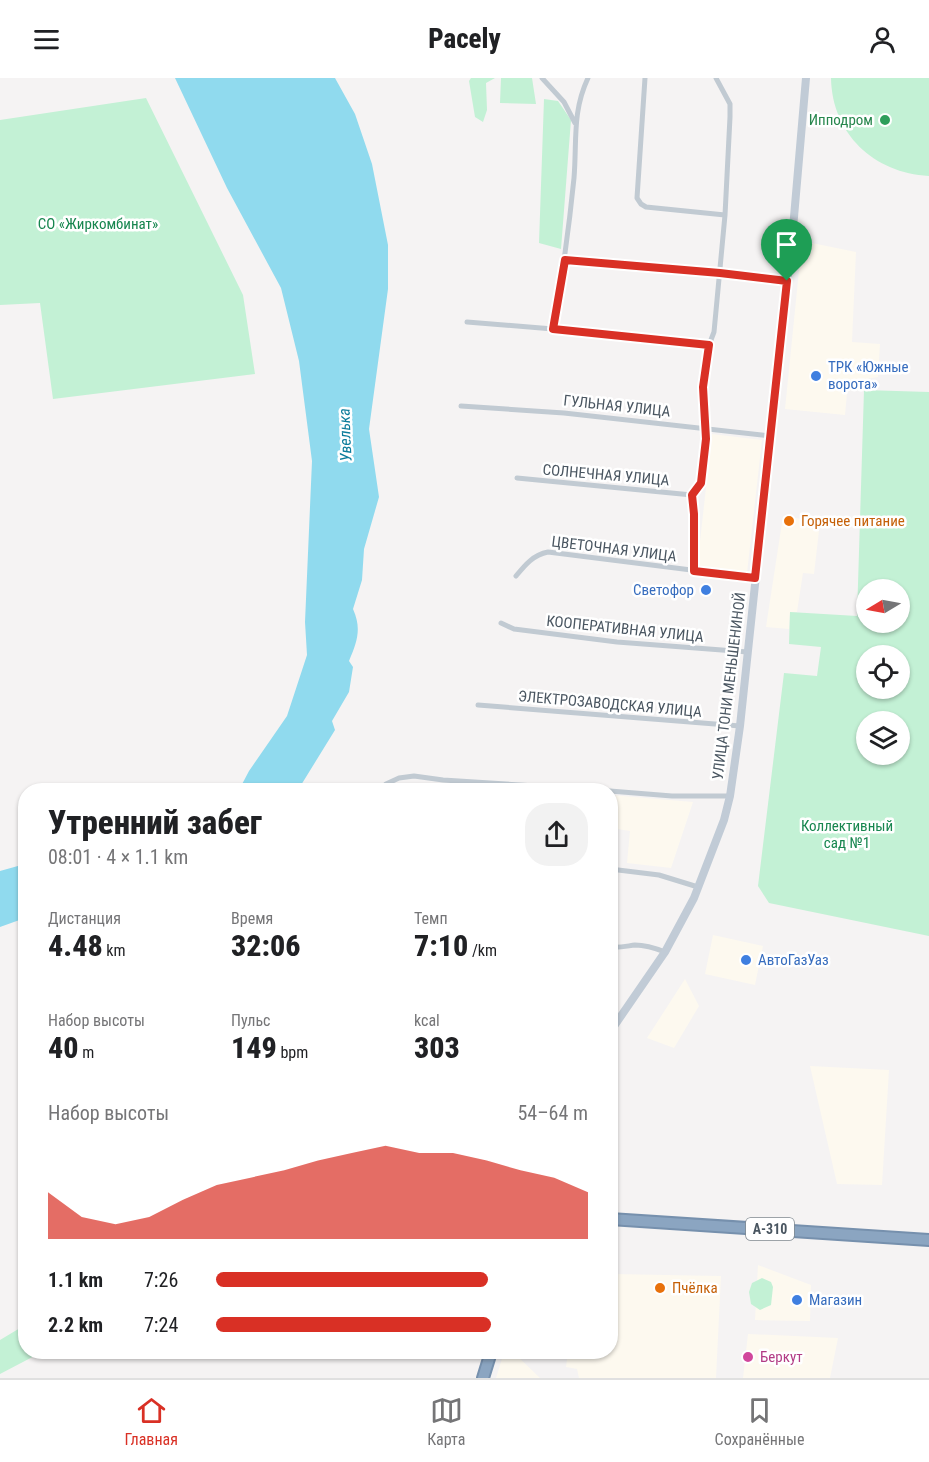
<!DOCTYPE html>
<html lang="ru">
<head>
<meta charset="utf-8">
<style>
	:root { --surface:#fff; --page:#f2f2f2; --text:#202124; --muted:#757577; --line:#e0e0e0; --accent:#d93025 }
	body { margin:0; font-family:"Roboto Condensed",sans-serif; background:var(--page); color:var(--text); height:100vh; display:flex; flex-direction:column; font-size:22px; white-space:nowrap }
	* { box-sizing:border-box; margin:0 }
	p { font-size:20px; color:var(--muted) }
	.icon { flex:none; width:33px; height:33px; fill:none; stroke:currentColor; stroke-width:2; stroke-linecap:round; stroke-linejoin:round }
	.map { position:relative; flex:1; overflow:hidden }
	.side { position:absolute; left:18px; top:705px; width:600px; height:576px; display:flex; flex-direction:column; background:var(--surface); border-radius:24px; box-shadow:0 2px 4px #0004 }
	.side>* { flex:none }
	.needle { width:39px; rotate:260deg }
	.controls { position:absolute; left:856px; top:501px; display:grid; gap:12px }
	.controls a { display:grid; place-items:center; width:54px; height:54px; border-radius:50%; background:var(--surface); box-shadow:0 2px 4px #0004; font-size:30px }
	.pin { position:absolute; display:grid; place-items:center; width:51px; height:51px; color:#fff; margin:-62px -26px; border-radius:50% 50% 50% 0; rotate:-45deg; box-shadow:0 0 6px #0007 }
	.pin .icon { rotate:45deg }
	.round { display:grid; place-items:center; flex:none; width:63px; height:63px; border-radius:24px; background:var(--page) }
	.head { display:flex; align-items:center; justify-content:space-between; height:102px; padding:0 30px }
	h1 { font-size:33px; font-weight:800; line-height:45px }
	.metrics { display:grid; grid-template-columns:repeat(3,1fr); gap:9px; height:102px; padding:6px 30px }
	.metrics div { display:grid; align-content:center }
	.metrics b { font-size:30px; font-weight:800 }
	.metrics small { font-size:16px; font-weight:400 }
	.metrics p { font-size:16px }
	.chart { height:168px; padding:12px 30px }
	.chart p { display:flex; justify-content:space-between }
	.chart svg { width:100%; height:108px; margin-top:6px; fill:var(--accent); opacity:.7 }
	ul { padding:0 30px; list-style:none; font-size:20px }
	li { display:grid; grid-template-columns:96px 72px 1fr; align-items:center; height:45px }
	li i { height:15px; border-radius:8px; background:var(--accent) }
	header { display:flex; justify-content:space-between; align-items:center; height:78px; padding:0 30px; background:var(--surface); font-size:27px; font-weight:800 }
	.menu { display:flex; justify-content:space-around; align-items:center; height:84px; border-top:2px solid var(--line); background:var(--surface); font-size:16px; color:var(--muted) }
	.menu a { display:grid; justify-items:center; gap:3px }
	.menu .on { color:var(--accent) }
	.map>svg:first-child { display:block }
	.commercial { fill:#fdf9ef }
	.green { fill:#c3f1d5; fill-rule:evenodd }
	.water { fill:#90daee }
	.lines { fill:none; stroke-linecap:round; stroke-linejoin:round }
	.highway-casing { stroke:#7690ad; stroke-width:14 }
	.street { stroke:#c1cad2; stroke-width:5 }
	.secondary { stroke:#c1cbd6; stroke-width:8 }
	.highway { stroke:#8ba5c1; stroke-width:10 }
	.route-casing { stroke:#fff; stroke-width:12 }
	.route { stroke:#d93025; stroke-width:8 }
	.leisure-dot { fill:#2e9e5b; stroke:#fff; stroke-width:2 }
	.shop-dot { fill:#3f7fe0; stroke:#fff; stroke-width:2 }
	.food-dot { fill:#e8710a; stroke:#fff; stroke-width:2 }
	.hotel-dot { fill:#d1479c; stroke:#fff; stroke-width:2 }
	.labels { text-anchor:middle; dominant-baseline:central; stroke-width:5; stroke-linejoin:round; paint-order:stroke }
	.shield { fill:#fff; stroke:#808990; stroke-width:1.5 }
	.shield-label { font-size:14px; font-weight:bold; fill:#4a5661 }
	.leisure-label { font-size:15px; fill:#27864d; stroke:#fff; text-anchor:end }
	.park-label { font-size:15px; fill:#17864f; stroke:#fff }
	.shop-label { font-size:15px; fill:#366cbe; stroke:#fff; text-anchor:start }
	.street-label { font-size:15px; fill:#4a5661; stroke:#fff }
	.food-label { font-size:15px; fill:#c56008; stroke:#fff; text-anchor:start }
	.hotel-label { font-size:15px; fill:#b23c85; stroke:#fff; text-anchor:start }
	.water-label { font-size:16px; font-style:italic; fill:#0c7c9b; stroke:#fff }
</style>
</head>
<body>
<header><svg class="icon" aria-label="menu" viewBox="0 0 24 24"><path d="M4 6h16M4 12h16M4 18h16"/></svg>Pacely<svg class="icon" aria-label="person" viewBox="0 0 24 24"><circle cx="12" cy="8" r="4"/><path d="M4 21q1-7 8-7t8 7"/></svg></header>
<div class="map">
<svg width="929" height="1300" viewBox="0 0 929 1300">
	<rect width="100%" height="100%" fill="#f5f3f3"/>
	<!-- commercial -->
	<path class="commercial" d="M802 163 856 174 852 264 880 266 878 299 848 304 845 337 785 331Z
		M712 356 762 362 747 495 697 490Z
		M783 438 820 444 814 496 803 495 797 534H790L789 551 766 549Z
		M611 717 693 724 671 790 627 785 630 753 611 750Z
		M713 857 763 868 755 907 705 896Z
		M685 901 699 928 674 970 647 960Z
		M810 988 889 992 882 1107 837 1106Z
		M758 1187 811 1207 810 1243 755 1242Z
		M611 1196 721 1198 716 1300H579L577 1291 566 1289 568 1274H610Z
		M748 1256 838 1260 830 1300H743Z
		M504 1274H513L540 1300H496Z"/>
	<!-- green -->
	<path class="green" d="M471 0H495L486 5 487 32 483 44 475 39 469 3Z
		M501 0H532L536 26 500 25Z
		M831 0H929V98C874 95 832 56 831 0Z
		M146 20 243 217 255 296 53 321 40 225 0 227V42Z
		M544 21 558 23 571 42 561 171 539 165Z
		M864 312 929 314V858L769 825 758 808 784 595 817 598 821 569 789 566 790 534 857 538ZM867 512H900V544H867ZM867 578H900V610H867ZM867 644H900V676H867Z
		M762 1200 771 1204 773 1209 771 1227 760 1232 751 1226 749 1214 752 1205Z
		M25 1247 26 1274H42L0 1296V1262Z"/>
	<!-- water -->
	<path class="water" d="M175 0H335L355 36 372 86 388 167V211L369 351 379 419 364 471 362 502 353 531C362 551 357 564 349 583L353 589 349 614 332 643 335 652 298 712H239L249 693 287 638 307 577 305 544 312 383 299 283 281 210 227 110Z
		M25 786V840L0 849V793Z"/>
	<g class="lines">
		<defs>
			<path id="highway" d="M610 1141 929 1162
				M483 1300 491 1274"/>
		</defs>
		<!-- highway casing -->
		<use href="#highway" class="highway-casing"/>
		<!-- street -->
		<path class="street" d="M542 0 564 24 575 45
			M645 0 637 120 641 126 646 129 725 137
			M565 182 720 195 787 203
			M467 244 553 251 709 267
			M553 251C562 200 569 150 574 100 577 63 572 34 588 0
			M461 328 564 335 770 358
			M517 400 692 417
			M694 493V436L692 417 701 405 706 361 703 309 709 267 714 254 725 137 730 39V26L716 0
			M516 498C525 487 533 477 548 474L755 500
			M501 545 514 551 617 564 748 574
			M478 627 740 648
			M386 706 399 700 414 698 443 702 598 712
			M610 713 672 718H730
			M610 791 659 797 698 809
			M610 869C620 870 627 868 635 867 646 867 655 870 665 874"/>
		<!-- secondary -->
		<path class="secondary" d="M610 954 665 874 694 820 724 742 730 718 740 648 794 139 806 0"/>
		<!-- highway -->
		<use href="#highway" class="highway"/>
	</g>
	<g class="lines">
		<defs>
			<path id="route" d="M565 182 720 195 787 203 755 500 694 493V436L692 417 701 405 706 361 703 309 709 267 553 251Z"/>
		</defs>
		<!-- route casing -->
		<use href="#route" class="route-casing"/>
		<!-- route -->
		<use href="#route" class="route"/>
	</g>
	<!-- markers -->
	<circle class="leisure-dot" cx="885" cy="42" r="6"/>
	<g class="shop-dot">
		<circle cx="816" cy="298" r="6"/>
		<circle cx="706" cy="512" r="6"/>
		<circle cx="746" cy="882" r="6"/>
		<circle cx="797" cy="1222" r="6"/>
	</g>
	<g class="food-dot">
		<circle cx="789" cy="443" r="6"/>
		<circle cx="660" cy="1210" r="6"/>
	</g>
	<circle class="hotel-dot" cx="748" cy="1279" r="6"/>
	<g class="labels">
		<!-- shield labels -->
		<rect class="shield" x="746" y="1140" width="48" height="22" rx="4.5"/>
		<g class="shield-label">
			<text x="770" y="1151">А-310</text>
		</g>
		<!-- leisure labels -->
		<g class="leisure-label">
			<text x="873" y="42">Ипподром</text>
		</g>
		<!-- park labels -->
		<g class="park-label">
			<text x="98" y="146">СО «Жиркомбинат»</text>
			<text x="847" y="748">Коллективный<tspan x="847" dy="17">сад №1</tspan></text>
		</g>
		<!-- shop labels -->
		<g class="shop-label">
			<text x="828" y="289">ТРК «Южные<tspan x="828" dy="17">ворота»</tspan></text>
			<text x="694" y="512" text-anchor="end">Светофор</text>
			<text x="758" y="882">АвтоГазУаз</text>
			<text x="809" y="1222">Магазин</text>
		</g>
		<!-- street labels -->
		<g class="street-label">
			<text transform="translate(617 328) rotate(6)">ГУЛЬНАЯ УЛИЦА</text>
			<text transform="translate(606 397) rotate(5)">СОЛНЕЧНАЯ УЛИЦА</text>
			<text transform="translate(614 471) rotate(7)">ЦВЕТОЧНАЯ УЛИЦА</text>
			<text transform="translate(625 551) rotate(6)">КООПЕРАТИВНАЯ УЛИЦА</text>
			<text transform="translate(729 608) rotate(-83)">УЛИЦА ТОНИ МЕНЬШЕНИНОЙ</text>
			<text transform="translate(610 626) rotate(5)">ЭЛЕКТРОЗАВОДСКАЯ УЛИЦА</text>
		</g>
		<!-- food labels -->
		<g class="food-label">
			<text x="801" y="443">Горячее питание</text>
			<text x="672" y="1210">Пчёлка</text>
		</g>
		<!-- hotel labels -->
		<g class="hotel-label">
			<text x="760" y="1279">Беркут</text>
		</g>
		<!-- water labels -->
		<g class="water-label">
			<text transform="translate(345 357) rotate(-92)">Увелька</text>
		</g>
	</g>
</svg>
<div class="controls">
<a><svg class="needle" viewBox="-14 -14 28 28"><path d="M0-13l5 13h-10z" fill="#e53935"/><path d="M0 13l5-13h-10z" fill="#757577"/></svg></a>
<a><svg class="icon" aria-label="locate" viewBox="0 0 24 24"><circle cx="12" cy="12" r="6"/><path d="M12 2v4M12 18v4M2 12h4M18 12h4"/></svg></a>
<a><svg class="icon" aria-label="layers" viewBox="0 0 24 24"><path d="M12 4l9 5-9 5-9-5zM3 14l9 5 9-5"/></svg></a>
</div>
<div class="pin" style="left:787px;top:203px;background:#1e9e55"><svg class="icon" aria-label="arrive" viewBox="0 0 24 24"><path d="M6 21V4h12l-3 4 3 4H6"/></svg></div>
<section class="side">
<div class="head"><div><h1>Утренний забег</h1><p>08:01 · 4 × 1.1 km</p></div><a class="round"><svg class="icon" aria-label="share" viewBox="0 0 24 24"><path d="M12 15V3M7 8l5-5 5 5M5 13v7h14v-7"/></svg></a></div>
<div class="metrics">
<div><p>Дистанция</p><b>4.48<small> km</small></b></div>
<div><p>Время</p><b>32:06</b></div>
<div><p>Темп</p><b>7:10<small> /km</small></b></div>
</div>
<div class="metrics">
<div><p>Набор высоты</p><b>40<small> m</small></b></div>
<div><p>Пульс</p><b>149<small> bpm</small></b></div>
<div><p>kcal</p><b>303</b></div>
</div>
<div class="chart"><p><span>Набор высоты</span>54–64 m</p>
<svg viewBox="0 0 160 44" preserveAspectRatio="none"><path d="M0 44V25L10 35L20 38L30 35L40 28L50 22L60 19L70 16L80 12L90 9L100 6L110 9L120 9L130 12L140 16L150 19L160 25V44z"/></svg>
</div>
<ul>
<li><b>1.1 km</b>7:26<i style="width:73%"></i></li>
<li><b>2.2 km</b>7:24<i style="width:74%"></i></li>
</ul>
</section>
</div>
<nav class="menu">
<a class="on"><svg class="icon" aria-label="home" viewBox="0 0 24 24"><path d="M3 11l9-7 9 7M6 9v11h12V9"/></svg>Главная</a>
<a><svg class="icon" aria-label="map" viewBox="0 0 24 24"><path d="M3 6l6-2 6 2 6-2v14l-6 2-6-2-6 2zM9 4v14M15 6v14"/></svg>Карта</a>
<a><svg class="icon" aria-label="saved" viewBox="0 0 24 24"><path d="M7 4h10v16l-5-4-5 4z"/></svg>Сохранённые</a>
</nav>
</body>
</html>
